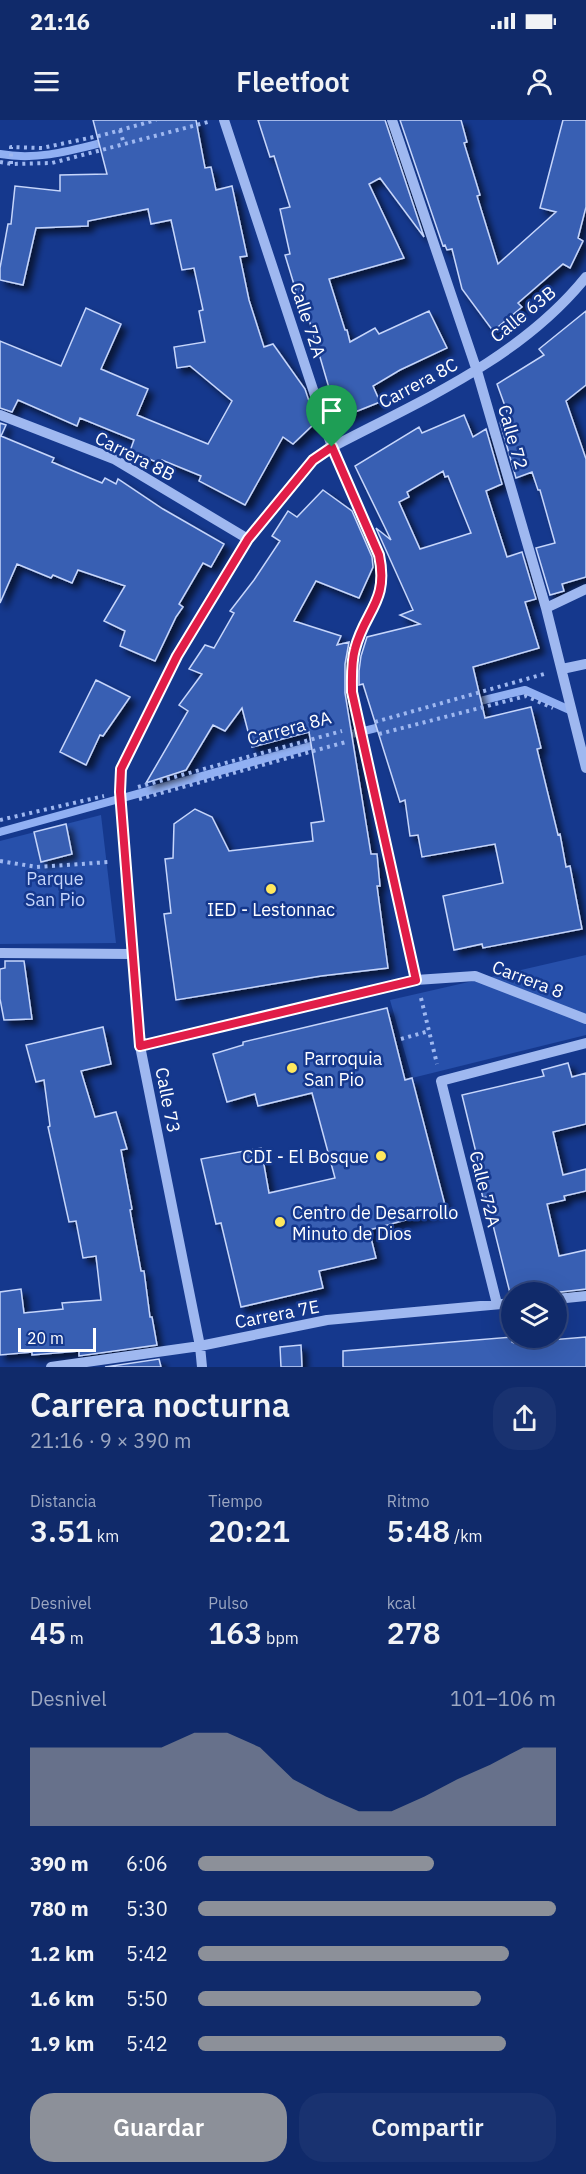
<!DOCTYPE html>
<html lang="es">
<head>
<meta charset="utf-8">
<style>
	:root { --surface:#102a6a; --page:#193270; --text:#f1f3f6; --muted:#9ca7c1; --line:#30467e; --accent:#8c9099 }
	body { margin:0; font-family:"IBM Plex Sans",sans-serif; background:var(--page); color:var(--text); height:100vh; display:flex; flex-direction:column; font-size:22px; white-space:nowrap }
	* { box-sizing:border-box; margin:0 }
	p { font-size:20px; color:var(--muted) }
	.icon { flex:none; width:33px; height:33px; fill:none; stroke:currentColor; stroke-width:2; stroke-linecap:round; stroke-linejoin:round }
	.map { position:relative; height:1247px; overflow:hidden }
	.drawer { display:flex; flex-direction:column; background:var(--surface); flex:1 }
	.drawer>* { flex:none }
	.tools { position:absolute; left:501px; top:1162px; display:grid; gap:12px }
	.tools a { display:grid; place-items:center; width:66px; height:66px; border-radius:50%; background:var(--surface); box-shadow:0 6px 24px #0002,0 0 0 2px var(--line); font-size:30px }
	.scale { position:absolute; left:18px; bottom:15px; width:78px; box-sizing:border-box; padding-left:6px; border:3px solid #fff; border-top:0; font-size:16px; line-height:21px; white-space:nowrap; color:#fff; -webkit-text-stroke:4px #15388d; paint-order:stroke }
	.pin { position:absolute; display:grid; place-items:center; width:51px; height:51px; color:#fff; margin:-62px -26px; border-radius:50% 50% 50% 0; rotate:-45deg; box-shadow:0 0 6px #0007 }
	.pin .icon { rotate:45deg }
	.round { display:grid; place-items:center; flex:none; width:63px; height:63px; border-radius:24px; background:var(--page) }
	.overview { display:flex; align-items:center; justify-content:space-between; height:102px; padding:0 30px }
	h1 { font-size:33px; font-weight:600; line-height:45px }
	.figures { display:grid; grid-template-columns:repeat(3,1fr); gap:9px; height:102px; padding:6px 30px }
	.figures div { display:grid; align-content:center }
	.figures b { font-size:30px; font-weight:600 }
	.figures small { font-size:16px; font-weight:400 }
	.figures p { font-size:16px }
	.chart { height:168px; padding:12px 30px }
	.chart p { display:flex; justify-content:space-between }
	.chart svg { width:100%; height:108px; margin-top:6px; fill:var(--accent); opacity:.7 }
	.cta { display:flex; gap:12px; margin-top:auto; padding:12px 30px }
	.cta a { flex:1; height:69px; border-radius:24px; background:var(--accent); color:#fff; font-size:24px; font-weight:600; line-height:69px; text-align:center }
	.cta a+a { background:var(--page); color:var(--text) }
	ul { padding:0 30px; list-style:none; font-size:20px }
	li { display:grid; grid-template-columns:96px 72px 1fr; align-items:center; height:45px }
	li i { height:15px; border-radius:8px; background:var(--accent) }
	.status { display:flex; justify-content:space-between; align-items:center; height:42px; padding:0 30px; background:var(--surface); direction:ltr }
	.status svg { height:16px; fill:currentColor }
	header { display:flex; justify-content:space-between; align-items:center; height:78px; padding:0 30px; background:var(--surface); font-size:27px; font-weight:600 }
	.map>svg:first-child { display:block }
	.green { fill:#2750ab }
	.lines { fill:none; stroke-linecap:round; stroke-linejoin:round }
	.stream { stroke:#91b0f3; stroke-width:8 }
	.building { fill:#395eb3; stroke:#c6d6fb; stroke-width:1.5; fill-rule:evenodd; filter:url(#shadow) }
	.path { stroke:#9fb8f0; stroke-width:4; stroke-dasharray:3 4.5; stroke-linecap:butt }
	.minor { stroke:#9fb8f0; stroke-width:10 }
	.route-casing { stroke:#fff; stroke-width:12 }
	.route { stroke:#e11d48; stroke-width:8 }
	.poi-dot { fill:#ffe85e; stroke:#15388d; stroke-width:2 }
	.labels { text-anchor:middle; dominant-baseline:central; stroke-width:5; stroke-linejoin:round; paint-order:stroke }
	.street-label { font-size:18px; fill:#fff; stroke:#15388d }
	.park-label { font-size:18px; fill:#c6d6fb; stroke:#15388d }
	.poi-label { font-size:18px; fill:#fff; stroke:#15388d; text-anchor:start }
</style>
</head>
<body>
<div class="status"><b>21:16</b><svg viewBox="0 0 49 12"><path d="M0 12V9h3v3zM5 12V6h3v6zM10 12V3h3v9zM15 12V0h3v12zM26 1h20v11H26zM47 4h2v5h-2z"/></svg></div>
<header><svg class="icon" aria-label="menu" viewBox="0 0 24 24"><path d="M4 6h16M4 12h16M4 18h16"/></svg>Fleetfoot<svg class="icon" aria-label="person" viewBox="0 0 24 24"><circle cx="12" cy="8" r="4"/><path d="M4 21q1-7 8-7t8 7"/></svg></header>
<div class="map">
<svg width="586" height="1247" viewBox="0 0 586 1247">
	<defs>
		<filter id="shadow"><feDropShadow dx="5.5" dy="5.5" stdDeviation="3" flood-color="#0009"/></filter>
	</defs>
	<rect width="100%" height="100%" fill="#15388d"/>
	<!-- green -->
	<path class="green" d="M101 695 116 823 0 824V721Z
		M586 835V915L412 958 390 880Z"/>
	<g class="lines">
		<!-- stream -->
		<path class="stream" d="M0 34C38 41 73 30 109 21
			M472 583 525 570 572 591
			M344 616 384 606
			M0 712 321 623"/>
	</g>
	<!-- building -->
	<path class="building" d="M93 0H196L205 48 211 47 216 70 232 66 247 136 240 137 249 180 264 227 273 224 305 269 316 302 293 324 283 317 245 385 199 361 201 356 162 340 161 344 130 331 134 320 80 298 77 306 18 280 12 292 0 288V221L61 246 86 188 121 204 101 249 148 269 137 295 208 324 232 281 190 246 177 248 174 227 205 222 199 191 203 190 194 148 182 150 171 100 151 104 148 89 88 101V106L36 108 23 165 0 160V148L8 104H11L15 66 60 71V55L107 54Z
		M258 0H385L424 117 380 58 369 64 404 138 329 159 345 210H347L350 222 375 208 379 214 429 191 447 228 400 250 373 266 380 282 345 296 339 280 334 285 308 196 304 197 285 135 290 134 280 89 290 87 274 36 270 37Z
		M400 0H461L467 22 464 23 480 75 477 76 498 144 556 92 540 88 563 0H586V87L578 118 583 121 570 148 563 144 518 183 522 187 493 211 462 169 452 129 447 130 445 125 443 126Z
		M586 191V265L566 281 586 339V457L562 464 564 471 550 475 536 428 555 423 540 370H538L532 352 516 358 500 302 509 297 497 264 544 235 539 229Z
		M464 295 473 317 486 309 502 364 486 371 507 437 522 432 536 479 525 482 539 528 473 547 485 598 531 587 541 628 537 629 558 715 560 714 566 747 570 746 582 809 483 828 482 824 454 830 443 776 503 763 495 724 422 737 418 715 410 716 405 680 400 682 363 564 359 565V551L361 536 367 517 420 504 400 495 413 490 376 408 391 420 355 346 419 307 422 313ZM443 351 445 357 448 356 471 413 420 429 399 382 409 377 407 372Z
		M0 303 6 305 1 316 54 338 52 342 102 363 105 358 116 364 118 359 163 389 224 424 211 447 203 443 179 484 183 487 176 497 155 541 120 526 125 511 104 501 125 466 78 450 72 463 53 455 51 458 17 444 0 483Z
		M323 370 352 391 372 437 373 447 359 478 316 461 294 501 341 516 337 525 349 522 345 544V573L371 734H377L380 766H377L388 848 321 856 176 880 164 794 171 793 165 739 173 738 174 704 195 689 212 697 229 731 313 721 311 703 324 701 309 612 252 627 242 588 225 611 213 605 186 650 146 663 188 591 179 585 202 554 189 549 205 525 214 528 234 493 230 491 254 460 280 421 272 416 288 391 297 397Z
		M96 560 130 577 103 616 100 615 86 645 60 632Z
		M66 704 72 734 41 742 34 712Z
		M5 841H24L32 899 4 900 0 879V849L5 848Z
		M387 888 405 960 412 958 446 1089 369 1110 376 1138 319 1151 323 1168 241 1187 221 1103 216 1104 201 1039 261 1028 269 1073 335 1058 312 973 258 986 255 974 227 982 213 934 243 925V922Z
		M103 907 111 944 81 951 95 997 116 992 127 1029 121 1030 132 1089 130 1090 141 1151H144L150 1197H152L157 1225 79 1236V1231L32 1235V1232L0 1235V1172L21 1169 24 1193 63 1189 62 1183 101 1180 96 1136 83 1138 76 1101 69 1102 48 1007 50 1006 44 960 36 962 26 925Z
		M568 943 572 957 586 953V1004L553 1012 563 1055 586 1049V1071L564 1076 565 1080 547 1084 559 1136 586 1130V1169L552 1173H510L486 1077 483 1078 477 1054 481 1053 462 975 544 956 542 950Z
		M512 1217V1222L514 1223 586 1217V1247H343V1231Z
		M301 1225 302 1247H281L280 1227Z
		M159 1239 161 1247H105Z"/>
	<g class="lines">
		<!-- path -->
		<path class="path" d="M120 10 124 24
			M0 42 11 44 52 43 208 2
			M11 44V27L42 28 103 15 156 0
			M375 602 544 554
			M379 614 526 576 553 588
			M138 667 342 611
			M139 679 346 622
			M0 700 104 676
			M0 741 37 747 109 742
			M421 878 437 944
			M401 919 429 911"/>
		<!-- minor -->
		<path class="minor" d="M224 0 332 327 379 435C389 481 365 490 355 529 351 543 352 558 352 572L416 860
			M392 0 477 251 546 488 586 648
			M0 295 114 339 248 419
			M546 488 586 469
			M562 549 586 544
			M0 833 132 834
			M140 926 416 860 475 856 586 899
			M556 1179 586 1176
			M497 1184 441 961 586 923
			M51 1247 200 1226 327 1200 512 1183
			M202 1247 200 1226 140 926 120 672 121 649 177 536 248 419 313 340 332 327C422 280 521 238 586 157"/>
	</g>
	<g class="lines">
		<defs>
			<path id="route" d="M332 327 379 435C389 482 365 490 355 529 351 543 352 558 352 572L416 860 140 926 120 672 121 649 177 536 248 419 313 340Z"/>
		</defs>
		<!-- route casing -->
		<use href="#route" class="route-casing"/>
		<!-- route -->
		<use href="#route" class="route"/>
	</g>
	<!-- markers -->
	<g class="poi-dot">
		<circle cx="271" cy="769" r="6"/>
		<circle cx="292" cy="948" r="6"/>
		<circle cx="381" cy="1036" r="6"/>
		<circle cx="280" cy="1102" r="6"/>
	</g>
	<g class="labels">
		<!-- street labels -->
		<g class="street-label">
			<text transform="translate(523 194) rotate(-39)">Calle 63B</text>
			<text transform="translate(308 200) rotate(72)">Calle 72A</text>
			<text transform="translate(418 263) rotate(-28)">Carrera 8C</text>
			<text transform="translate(513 317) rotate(74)">Calle 72</text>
			<text transform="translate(135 336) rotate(27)">Carrera 8B</text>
			<text transform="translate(289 608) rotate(-15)">Carrera 8A</text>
			<text transform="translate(528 859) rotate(21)">Carrera 8</text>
			<text transform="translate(168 980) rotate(79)">Calle 73</text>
			<text transform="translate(485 1069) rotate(76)">Calle 72A</text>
			<text transform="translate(277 1194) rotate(-11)">Carrera 7E</text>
		</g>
		<!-- park labels -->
		<g class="park-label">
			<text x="55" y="758">Parque<tspan x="55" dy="21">San Pio</tspan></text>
		</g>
		<!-- poi labels -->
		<g class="poi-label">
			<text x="271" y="789" text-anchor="middle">IED - Lestonnac</text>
			<text x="304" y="938">Parroquia<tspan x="304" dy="21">San Pio</tspan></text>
			<text x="369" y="1036" text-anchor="end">CDI - El Bosque</text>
			<text x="292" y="1092">Centro de Desarrollo<tspan x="292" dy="21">Minuto de Dios</tspan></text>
		</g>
	</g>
</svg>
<div class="tools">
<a><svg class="icon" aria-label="layers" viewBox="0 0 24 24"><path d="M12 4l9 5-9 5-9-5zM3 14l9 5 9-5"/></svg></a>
</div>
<div class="scale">20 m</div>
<div class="pin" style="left:332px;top:327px;background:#1e9e55"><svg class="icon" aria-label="arrive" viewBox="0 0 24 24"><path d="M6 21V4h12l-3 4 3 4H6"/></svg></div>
</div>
<section class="drawer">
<div class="overview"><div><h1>Carrera nocturna</h1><p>21:16 · 9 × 390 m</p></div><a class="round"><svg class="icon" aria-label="share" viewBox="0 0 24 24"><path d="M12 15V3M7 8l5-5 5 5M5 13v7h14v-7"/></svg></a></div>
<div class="figures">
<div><p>Distancia</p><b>3.51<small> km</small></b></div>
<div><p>Tiempo</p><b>20:21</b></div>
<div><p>Ritmo</p><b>5:48<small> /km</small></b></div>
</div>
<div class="figures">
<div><p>Desnivel</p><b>45<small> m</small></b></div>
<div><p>Pulso</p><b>163<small> bpm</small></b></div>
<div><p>kcal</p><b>278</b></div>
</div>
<div class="chart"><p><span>Desnivel</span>101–106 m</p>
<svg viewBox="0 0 160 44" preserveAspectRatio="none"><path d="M0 44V12L10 12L20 12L30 12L40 12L50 6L60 6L70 12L80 25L90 32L100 38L110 38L120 32L130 25L140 19L150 12L160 12V44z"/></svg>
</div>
<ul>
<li><b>390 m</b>6:06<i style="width:66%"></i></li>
<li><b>780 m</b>5:30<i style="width:100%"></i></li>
<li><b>1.2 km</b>5:42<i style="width:87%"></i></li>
<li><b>1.6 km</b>5:50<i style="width:79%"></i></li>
<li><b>1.9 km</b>5:42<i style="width:86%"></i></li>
</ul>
<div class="cta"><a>Guardar</a><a>Compartir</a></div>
</section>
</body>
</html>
